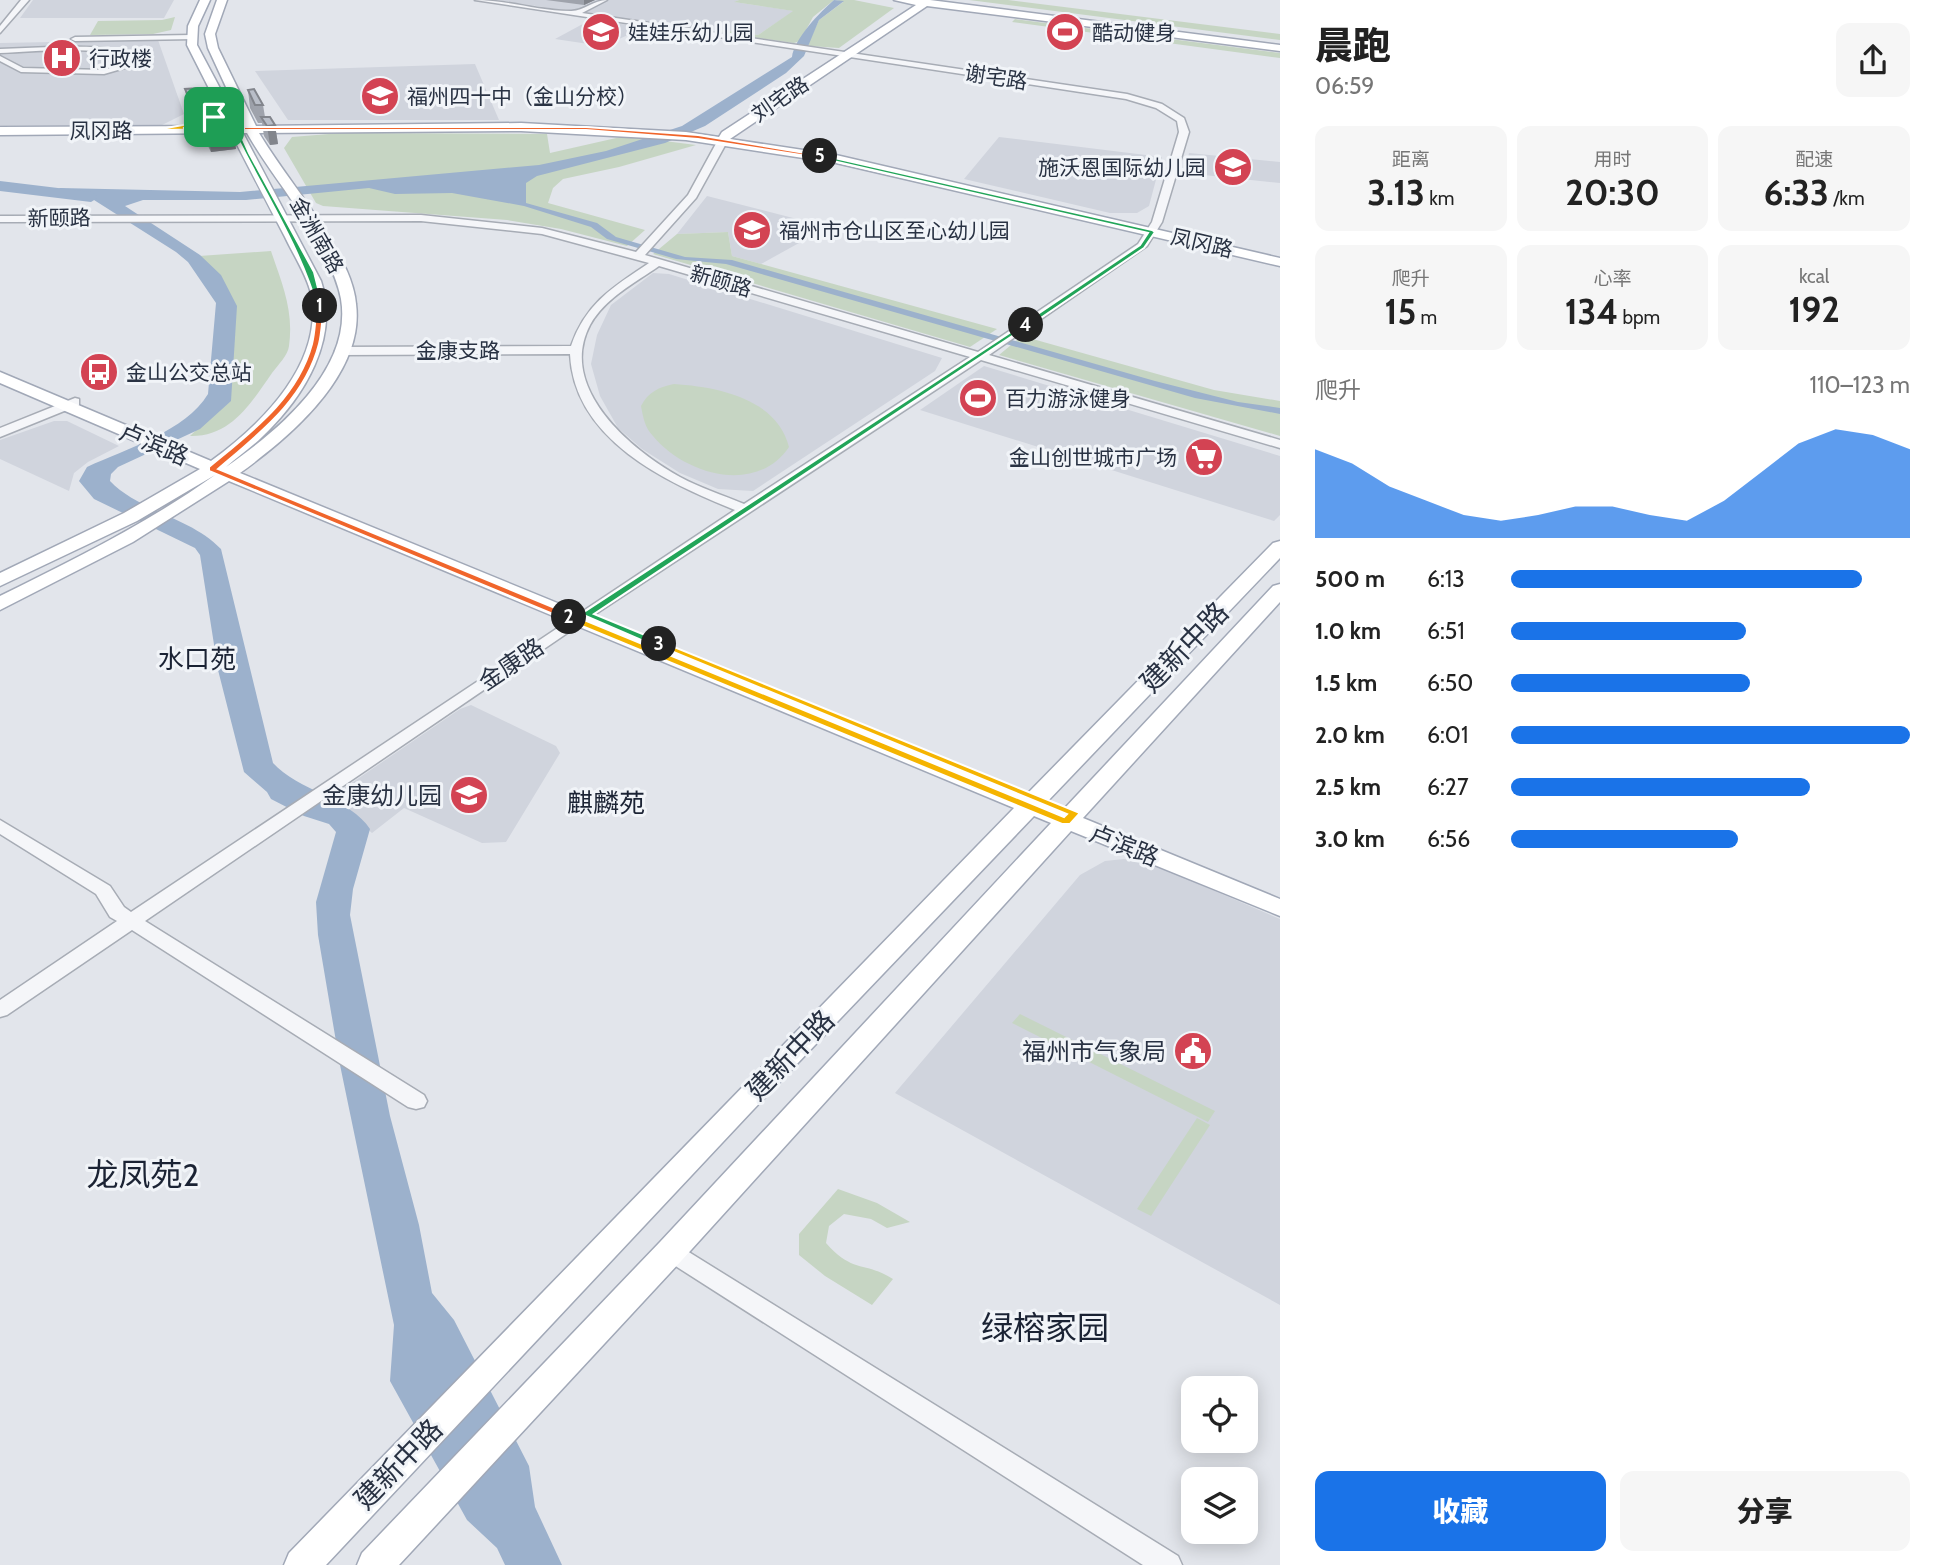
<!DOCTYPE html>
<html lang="zh">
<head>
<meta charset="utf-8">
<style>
	:root { --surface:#fff; --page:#f6f6f6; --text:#222; --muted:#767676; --accent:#1a73e8 }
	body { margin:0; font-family:Cabin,"Noto Sans SC",sans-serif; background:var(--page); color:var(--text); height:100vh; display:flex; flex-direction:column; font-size:26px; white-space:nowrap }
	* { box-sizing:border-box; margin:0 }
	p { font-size:23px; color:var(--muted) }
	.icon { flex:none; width:38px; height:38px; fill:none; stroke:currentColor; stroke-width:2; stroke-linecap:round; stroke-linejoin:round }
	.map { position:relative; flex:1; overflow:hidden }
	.details { display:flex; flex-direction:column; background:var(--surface); width:665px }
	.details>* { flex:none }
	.buttons { position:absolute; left:1181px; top:1376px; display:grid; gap:14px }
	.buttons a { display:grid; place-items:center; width:77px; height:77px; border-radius:14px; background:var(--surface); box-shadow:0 4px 18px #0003; font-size:35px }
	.pin { position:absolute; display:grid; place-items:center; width:60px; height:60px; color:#fff; margin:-30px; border-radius:14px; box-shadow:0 4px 10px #0006 }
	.km { position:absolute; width:35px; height:35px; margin:-18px; border-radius:50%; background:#222; color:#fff; font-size:19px; line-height:35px; text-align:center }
	.round { display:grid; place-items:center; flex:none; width:74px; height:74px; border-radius:14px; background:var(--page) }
	.summary { display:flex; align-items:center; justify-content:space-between; height:119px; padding:0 35px }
	h1 { font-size:38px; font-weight:800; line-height:52px }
	.metrics { display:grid; grid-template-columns:repeat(3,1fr); gap:10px; height:119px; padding:7px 35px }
	.metrics div { display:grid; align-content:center; border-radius:14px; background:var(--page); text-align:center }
	.metrics b { font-size:35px; font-weight:800 }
	.metrics small { font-size:19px; font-weight:400 }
	.metrics p { font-size:19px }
	.chart { height:196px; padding:14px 35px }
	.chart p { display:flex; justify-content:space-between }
	.chart svg { width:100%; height:126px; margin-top:7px; fill:var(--accent); opacity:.7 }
	.cta { display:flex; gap:14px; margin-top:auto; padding:14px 35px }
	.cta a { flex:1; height:80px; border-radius:14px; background:var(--accent); color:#fff; font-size:28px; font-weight:800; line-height:80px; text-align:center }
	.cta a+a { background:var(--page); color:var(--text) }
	ul { padding:0 35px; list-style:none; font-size:23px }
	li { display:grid; grid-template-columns:112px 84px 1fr; align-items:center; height:52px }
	li i { height:18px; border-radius:9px; background:var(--accent) }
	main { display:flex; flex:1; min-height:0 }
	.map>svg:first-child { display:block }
	.built { fill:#d0d4dd }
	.green { fill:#c6d5c3 }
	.water { fill:#9cb1cc }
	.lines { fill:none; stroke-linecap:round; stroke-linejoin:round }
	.river { fill:#9cb1cc; fill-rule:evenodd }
	.minor-casing { stroke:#a7acb5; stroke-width:3 }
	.major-casing { stroke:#a1a8b7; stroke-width:3 }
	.minor { fill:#f5f6f9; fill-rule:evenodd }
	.major { fill:#fff; fill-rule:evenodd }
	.wall { fill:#9fa3ac }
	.shaded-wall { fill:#82858c }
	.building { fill:#b9bec8; stroke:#82858c; stroke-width:2 }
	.split-1 { fill:#22a559; stroke:#fff; stroke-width:2 }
	.split-2 { fill:#f0652b; stroke:#fff; stroke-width:2 }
	.split-3 { fill:#f5b400; stroke:#fff; stroke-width:2 }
	.split-4 { fill:#22a559; stroke:#fff; stroke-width:2 }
	.split-5 { fill:#22a559; stroke:#fff; stroke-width:2 }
	.split-6 { fill:#f0652b; stroke:#fff; stroke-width:2 }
	.split-7 { fill:#f5b400; stroke:#fff; stroke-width:2 }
	.labels { text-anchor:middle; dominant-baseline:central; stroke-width:6; stroke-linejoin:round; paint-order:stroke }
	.far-poi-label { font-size:21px; fill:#293243; stroke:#f1f4f8; text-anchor:start }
	.far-street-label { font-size:21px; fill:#293243; stroke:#f1f4f8 }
	.street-label { font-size:24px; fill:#293243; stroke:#f1f4f8 }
	.poi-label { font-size:24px; fill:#293243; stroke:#f1f4f8; text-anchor:end }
	.neighbourhood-label { font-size:26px; fill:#1b2334; stroke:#f1f4f8 }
	.near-street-label { font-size:28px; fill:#293243; stroke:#f1f4f8 }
	.near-neighbourhood-label { font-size:32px; fill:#1b2334; stroke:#f1f4f8 }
</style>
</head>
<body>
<main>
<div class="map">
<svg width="1280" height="1565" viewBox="0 0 1280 1565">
	<rect width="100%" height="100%" fill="#e2e5eb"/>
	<!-- built -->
	<path class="built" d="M33 0H174L164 18H20Z
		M497 0H601L576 12Z
		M606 0H739L735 2 794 11 758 35 721 30 715 32 579 13Z
		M592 19 645 28 602 46 555 39Z
		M158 40 184 114 162 125H0V43Z
		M475 64 499 120H288L255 71Z
		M999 137 1162 157 1149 206 1137 213H1110L964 179Z
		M1189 153 1280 162V183L1185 173Z
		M707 196 828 227 761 264 732 256 728 232 677 234Z
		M653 273 669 274 942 358 935 371 753 491 718 489 680 473 642 449 618 428 600 396 591 364 597 335 611 305Z
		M984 366 1280 456V515L1274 521 920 410Z
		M54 421H67L119 446 88 462 74 473 69 491 0 459V440Z
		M471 705 556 746 560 753 506 842 482 843 404 808 372 833 331 797 460 709Z
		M1124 859 1147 862 1280 919V1305L895 1093 1080 875 1105 861Z"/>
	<!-- green -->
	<path class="green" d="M739 0H834L813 17 800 41 794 43 715 32 721 30 758 35 793 11 734 2Z
		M836 0H854L894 8 839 48 810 46 808 44 819 20 843 2Z
		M969 0H1008L1280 34V40Z
		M175 17 171 30 153 34 90 35 98 21 162 20Z
		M1015 19 1280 53V58L1012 22Z
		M341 133 547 134 550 153 625 136 696 145 619 167 563 179 553 188 548 203 645 230 627 246 561 229 507 220 323 206 316 203 284 148 292 137Z
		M728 232 732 256 997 329 970 347 653 254 677 234Z
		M271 251C282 284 294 310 289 346 288 355 278 365 272 373 251 403 231 437 190 436L228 400 231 336 199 256Z
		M1022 336 1214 390 1280 401V436L999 355Z
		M674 384C719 387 777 399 789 447 757 495 685 475 653 436 645 428 643 417 641 406 648 392 659 387 674 384Z
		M1020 1014 1215 1111 1208 1122 1012 1023Z
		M1197 1118 1210 1125 1151 1216 1137 1209Z
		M838 1189 877 1203 910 1222 887 1228 871 1219 844 1214 829 1226 826 1243C853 1274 865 1261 893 1279L872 1305 825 1276 799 1255V1234Z"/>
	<!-- water -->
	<path class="water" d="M834 0 844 1 819 20 804 56 786 73 705 126 665 143 537 176 526 183V203L597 223 616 237 685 257 732 260 1155 381 1238 402 1280 408V414L1195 398 726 264 676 259 607 239 591 227 524 206 452 193 395 194 369 188 246 200H143L125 206 200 255 221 275 237 306 231 401 200 429 118 467 111 474 110 481C140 512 190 517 221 549L273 763C297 790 351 799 370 829L353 889 350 915 390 1116 419 1225 432 1293 454 1320 529 1466 535 1507 562 1565H505L497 1548 467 1520 390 1381 394 1325 340 1065 318 935 316 902 336 832 329 824 304 816 271 799 267 792 244 772 218 670 200 555 195 548 94 499 79 481 87 467C126 449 186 431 208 394L216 303 188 262 176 252 94 200 51 194 60 188 240 192 539 165 606 151 682 126 792 57C794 39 820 12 834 0Z"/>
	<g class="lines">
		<!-- river -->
		<path class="river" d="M0 181 91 192 99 197 91 202 0 191Z"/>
		<defs>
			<path id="minor" d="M21 0H29L0 33V26Z
				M475 0C507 0 538 11 570 11 583 12 593 0 607 0L582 13 1127 94 1162 104 1184 118 1189 132 1162 222 1147 246 989 355 1280 440V448L981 360 582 623 145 921 424 1095 427 1101 424 1107 416 1109 408 1107 132 930 7 1015 0 1017V1000L117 921 110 917 96 894 0 834V820L110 886 124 907 131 912 735 510C666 482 574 440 570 354L341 355 335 351 341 347 571 346C586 303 613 287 649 263L542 234 421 221 0 222V216L421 215 542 228 636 252 688 195 718 140 723 137 728 140 696 198 645 255 978 352 1138 244 1152 222 1179 132 1177 121 1156 108 1126 99ZM659 266 970 357 744 504C723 495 700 488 680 477 631 450 557 388 590 325 605 298 635 283 659 266Z
				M191 35 194 39 75 41 71 39 75 37Z
				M51 47C80 47 119 43 142 63L104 74 21 72 0 61V56L23 68 104 70 131 62C101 43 36 52 0 53V49Z
				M75 398 79 399V405L0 437V428Z
				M671 1241 1178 1556 1182 1565H1143L663 1258 659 1251 663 1244Z"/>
			<path id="major" d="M200 0H210L198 26 197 45 240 126H244L208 48 205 34 217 0H227L215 34 218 48 256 126 521 123 686 132 719 137 722 132 916 5 894 0H930L1280 45V51L927 6 730 139 836 155 1280 258V266L836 163 686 140 521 131 259 133C280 168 307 200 328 235 340 256 354 280 356 304 365 374 290 437 240 473L1026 795 1273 543 1280 541V558L1046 803 1063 810 1273 586 1280 584V602L1083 818 1280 899V916L1071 831 682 1260 399 1565H357L362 1553 660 1242 1051 823 1034 816 752 1111 326 1565H284L289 1553 1014 808 229 481 133 542 0 610V596C73 560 148 523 215 475L137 521 0 586V573L124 513 200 469 0 383V372L211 461C262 424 327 361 310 290 305 272 293 254 285 237 267 203 249 168 231 133L0 135V127L228 126 187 45 188 26ZM243 133H247C267 168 294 200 314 236 325 255 337 277 341 299 353 370 276 432 226 467 237 457 252 447 263 436 304 397 340 339 321 281Z"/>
		</defs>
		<!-- minor casing -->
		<use href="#minor" class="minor-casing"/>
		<!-- major casing -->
		<use href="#major" class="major-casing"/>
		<!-- minor -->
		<use href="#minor" class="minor"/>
		<!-- major -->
		<use href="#major" class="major"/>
	</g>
	<!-- wall -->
	<path class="wall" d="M546 0H595L584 5Z
		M185 89 203 94 221 105 223 117 233 130 236 149 211 152 203 136 201 123 195 124 188 107Z
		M248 90 263 105 265 117 275 125 278 144 270 145 264 136 262 123H258L250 108Z"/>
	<!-- shaded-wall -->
	<path class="shaded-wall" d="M584 0H595L584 5Z
		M275 125 278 144 270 145 267 126Z
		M233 130 236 149 211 152 208 132Z"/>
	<!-- building -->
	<path class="building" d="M200 88 203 94 215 93 221 105H192L185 89Z
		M254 89 263 105H255L248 90Z
		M200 117H227L233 130 208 132Z
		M261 117H270L275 125 267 126Z"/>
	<!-- split-1 -->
	<path class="split-1" d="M223 104 228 106 249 153 314 272 323 308 317 306C297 237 253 176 224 110L216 118 211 117Z"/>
	<!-- split-2 -->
	<path class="split-2" d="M320 304 324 306C322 319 322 332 319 344 305 399 260 433 218 469L572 615V619H565L209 471V467C251 432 297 399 312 344 315 332 315 319 317 306Z"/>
	<!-- split-3 -->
	<path class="split-3" d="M565 615H572L1064 817 1067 814 654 644 662 642 1080 813 1070 824H1062L565 619Z"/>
	<!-- split-4 -->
	<path class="split-4" d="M1023 324 1029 325 594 614 662 642V646H655L581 614Z"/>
	<!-- split-5 -->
	<path class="split-5" d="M817 154 1152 230 1155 232 1144 248 1026 328 1023 324 1140 245 1148 233 820 158Z"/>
	<!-- split-6 -->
	<path class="split-6" d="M242 127H586L698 135 823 156 820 158 698 139 586 130H240Z"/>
	<!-- split-7 -->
	<path class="split-7" d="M212 116 217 117 197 125 183 128 245 129 155 130 194 123Z"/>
	<!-- icons -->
	<defs>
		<symbol id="school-disc" viewBox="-11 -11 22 22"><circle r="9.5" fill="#d34353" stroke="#f1f4f8"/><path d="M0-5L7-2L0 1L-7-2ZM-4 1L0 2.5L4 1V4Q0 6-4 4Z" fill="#fff"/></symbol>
		<symbol id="stadium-disc" viewBox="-11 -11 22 22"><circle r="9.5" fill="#d34353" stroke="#f1f4f8"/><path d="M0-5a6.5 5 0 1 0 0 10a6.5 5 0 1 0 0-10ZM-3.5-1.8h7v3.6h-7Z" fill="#fff"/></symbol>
		<symbol id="hospital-disc" viewBox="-11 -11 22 22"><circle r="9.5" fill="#d34353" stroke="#f1f4f8"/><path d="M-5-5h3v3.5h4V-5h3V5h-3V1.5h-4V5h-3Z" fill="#fff"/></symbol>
		<symbol id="bus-disc" viewBox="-11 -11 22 22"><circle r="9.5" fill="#d34353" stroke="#f1f4f8"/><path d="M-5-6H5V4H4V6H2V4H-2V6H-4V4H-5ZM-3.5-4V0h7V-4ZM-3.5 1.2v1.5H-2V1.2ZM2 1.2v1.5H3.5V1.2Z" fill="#fff"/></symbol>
		<symbol id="supermarket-disc" viewBox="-11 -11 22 22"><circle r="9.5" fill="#d34353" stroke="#f1f4f8"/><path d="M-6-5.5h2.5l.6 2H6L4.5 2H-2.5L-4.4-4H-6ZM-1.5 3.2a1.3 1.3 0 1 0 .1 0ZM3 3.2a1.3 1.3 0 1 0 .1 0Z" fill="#fff"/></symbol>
		<symbol id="civic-disc" viewBox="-11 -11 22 22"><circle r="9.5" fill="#d34353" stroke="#f1f4f8"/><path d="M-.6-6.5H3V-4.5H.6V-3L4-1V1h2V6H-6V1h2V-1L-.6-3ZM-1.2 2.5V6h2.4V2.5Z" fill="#fff"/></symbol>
	</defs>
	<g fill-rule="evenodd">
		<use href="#school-disc" x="579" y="10" width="44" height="44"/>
		<use href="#stadium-disc" x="1043" y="10" width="44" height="44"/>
		<use href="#hospital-disc" x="40" y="36" width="44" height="44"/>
		<use href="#school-disc" x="358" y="74" width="44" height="44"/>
		<use href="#school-disc" x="1211" y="145" width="44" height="44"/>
		<use href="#school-disc" x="730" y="208" width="44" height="44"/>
		<use href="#bus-disc" x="77" y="350" width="44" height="44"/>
		<use href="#stadium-disc" x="956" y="376" width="44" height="44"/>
		<use href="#supermarket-disc" x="1182" y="435" width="44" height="44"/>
		<use href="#school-disc" x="447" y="773" width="44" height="44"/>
		<use href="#civic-disc" x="1171" y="1029" width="44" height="44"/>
	</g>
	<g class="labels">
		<!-- far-poi labels -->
		<g class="far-poi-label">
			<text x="628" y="32">娃娃乐幼儿园</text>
			<text x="1092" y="32">酷动健身</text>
			<text x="89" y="58">行政楼</text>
			<text x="407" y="96">福州四十中（金山分校）</text>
			<text x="1206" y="167" text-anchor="end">施沃恩国际幼儿园</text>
			<text x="779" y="230">福州市仓山区至心幼儿园</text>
			<text x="126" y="372">金山公交总站</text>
			<text x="1005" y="398">百力游泳健身</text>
			<text x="1177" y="457" text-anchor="end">金山创世城市广场</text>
		</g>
		<!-- far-street labels -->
		<g class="far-street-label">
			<text transform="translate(996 77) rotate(9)">谢宅路</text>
			<text transform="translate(780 99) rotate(-34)">刘宅路</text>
			<text x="101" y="130">凤冈路</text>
			<text transform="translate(59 218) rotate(-1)">新颐路</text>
			<text transform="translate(317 235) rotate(60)">金洲南路</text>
			<text transform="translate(1202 243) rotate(13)">凤冈路</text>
			<text transform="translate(721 281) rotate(16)">新颐路</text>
			<text x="458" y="350">金康支路</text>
		</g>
		<!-- street labels -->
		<g class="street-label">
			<text transform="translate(154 444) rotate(23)">卢滨路</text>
			<text transform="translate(511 664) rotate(-34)">金康路</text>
			<text transform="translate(1124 845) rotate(22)">卢滨路</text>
		</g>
		<!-- poi labels -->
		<g class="poi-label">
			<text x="442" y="795">金康幼儿园</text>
			<text x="1166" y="1051">福州市气象局</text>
		</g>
		<!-- neighbourhood labels -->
		<g class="neighbourhood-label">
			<text x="197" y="659">水口苑</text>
			<text x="606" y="803">麒麟苑</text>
		</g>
		<!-- near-street labels -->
		<g class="near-street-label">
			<text transform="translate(1184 647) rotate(-46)">建新中路</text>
			<text transform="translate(790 1055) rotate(-46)">建新中路</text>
			<text transform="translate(398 1464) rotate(-46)">建新中路</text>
		</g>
		<!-- near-neighbourhood labels -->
		<g class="near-neighbourhood-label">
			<text x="143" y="1174">龙凤苑2</text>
			<text x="1045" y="1327">绿榕家园</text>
		</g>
	</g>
</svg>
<div class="buttons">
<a><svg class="icon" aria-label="locate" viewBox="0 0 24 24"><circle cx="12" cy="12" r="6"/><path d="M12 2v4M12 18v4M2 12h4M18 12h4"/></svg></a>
<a><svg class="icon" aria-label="layers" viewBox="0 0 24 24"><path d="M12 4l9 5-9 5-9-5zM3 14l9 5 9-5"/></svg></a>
</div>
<div class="pin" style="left:214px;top:117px;background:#1e9e55"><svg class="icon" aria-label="arrive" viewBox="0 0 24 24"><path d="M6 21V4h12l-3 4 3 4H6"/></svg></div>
<b class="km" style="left:320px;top:306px">1</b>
<b class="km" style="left:569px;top:617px">2</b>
<b class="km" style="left:659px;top:644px">3</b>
<b class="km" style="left:1026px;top:325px">4</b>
<b class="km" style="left:820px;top:156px">5</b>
</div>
<section class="details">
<div class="summary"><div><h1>晨跑</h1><p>06:59</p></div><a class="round"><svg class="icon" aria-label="share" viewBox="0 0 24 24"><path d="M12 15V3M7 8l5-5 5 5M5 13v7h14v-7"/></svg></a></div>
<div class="metrics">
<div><p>距离</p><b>3.13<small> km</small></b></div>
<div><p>用时</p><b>20:30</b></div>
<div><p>配速</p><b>6:33<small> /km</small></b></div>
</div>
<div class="metrics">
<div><p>爬升</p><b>15<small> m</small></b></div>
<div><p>心率</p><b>134<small> bpm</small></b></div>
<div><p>kcal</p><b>192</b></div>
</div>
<div class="chart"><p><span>爬升</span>110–123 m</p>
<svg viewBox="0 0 160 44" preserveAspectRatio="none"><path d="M0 44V13L10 18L20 26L30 31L40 36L50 38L60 36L70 33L80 33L90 36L100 38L110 31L120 21L130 11L140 6L150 8L160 13V44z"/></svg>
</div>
<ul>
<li><b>500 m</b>6:13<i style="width:88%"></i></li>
<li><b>1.0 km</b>6:51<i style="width:59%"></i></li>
<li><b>1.5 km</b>6:50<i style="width:60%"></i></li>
<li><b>2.0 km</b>6:01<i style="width:100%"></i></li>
<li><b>2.5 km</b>6:27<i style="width:75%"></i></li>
<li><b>3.0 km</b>6:56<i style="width:57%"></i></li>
</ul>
<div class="cta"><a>收藏</a><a>分享</a></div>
</section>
</main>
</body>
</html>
